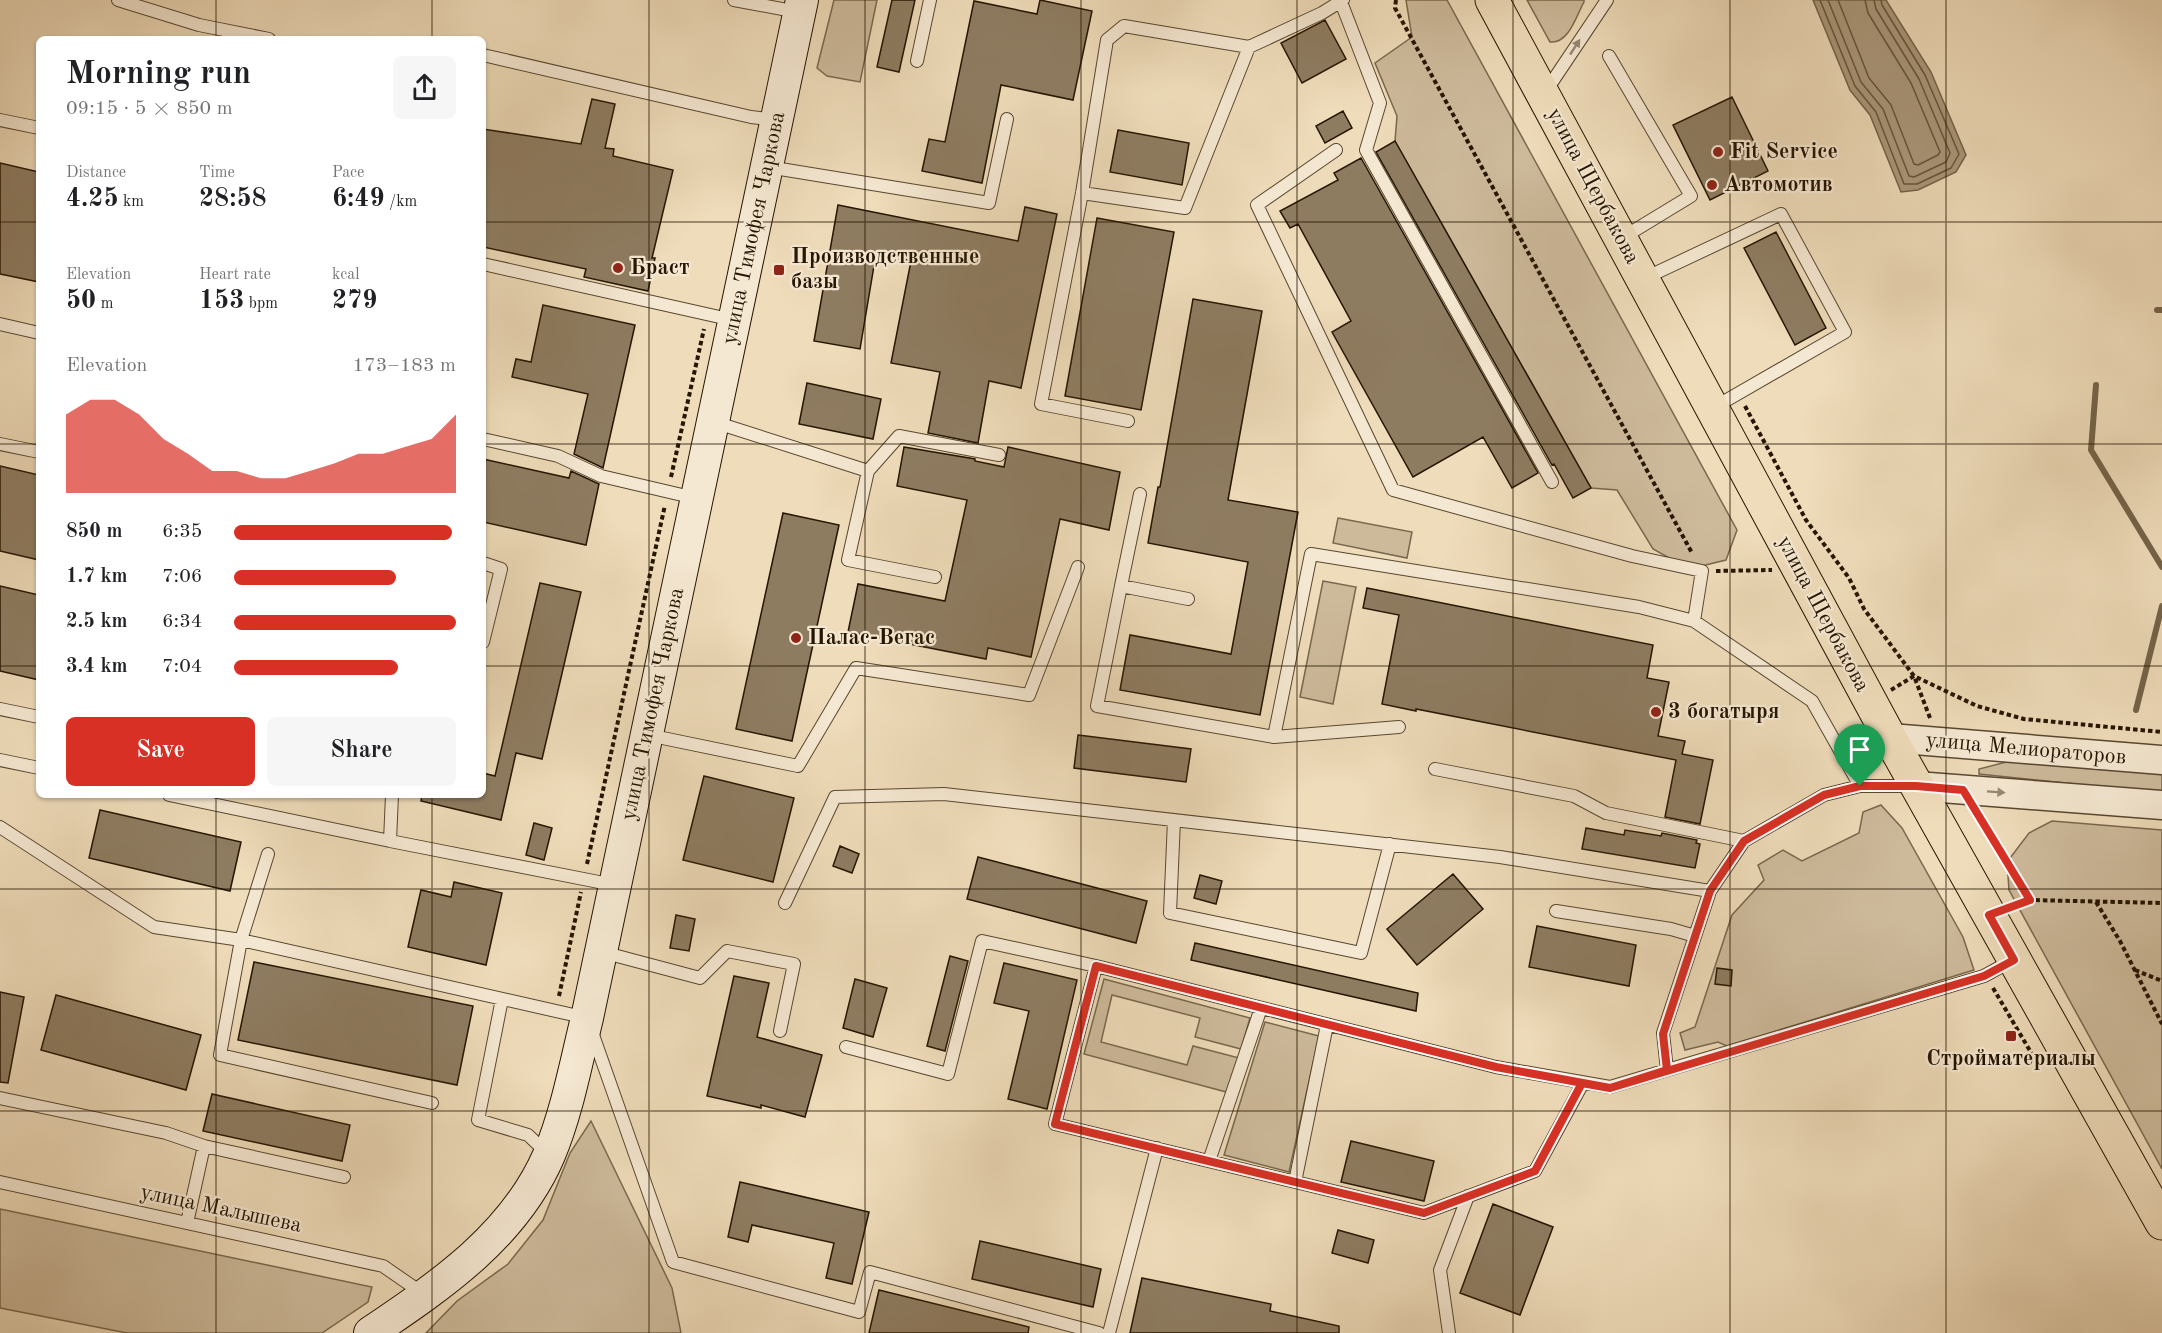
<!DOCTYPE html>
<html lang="en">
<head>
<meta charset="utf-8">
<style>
	:root { --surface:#fff; --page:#f6f6f6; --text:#202124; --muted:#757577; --accent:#d93025 }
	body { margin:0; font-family:"Old Standard TT",serif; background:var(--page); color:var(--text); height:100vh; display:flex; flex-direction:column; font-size:22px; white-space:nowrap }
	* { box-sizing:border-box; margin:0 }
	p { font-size:20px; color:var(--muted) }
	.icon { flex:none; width:33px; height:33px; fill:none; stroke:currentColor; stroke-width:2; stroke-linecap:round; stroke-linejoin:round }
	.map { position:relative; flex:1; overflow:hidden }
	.side { position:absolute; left:36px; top:36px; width:450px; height:762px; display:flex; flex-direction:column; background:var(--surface); border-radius:9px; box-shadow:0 2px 4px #0004 }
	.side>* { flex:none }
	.pin { position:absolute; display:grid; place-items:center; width:51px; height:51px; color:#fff; margin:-62px -26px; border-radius:50% 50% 50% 0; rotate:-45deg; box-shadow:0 0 6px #0007 }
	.pin .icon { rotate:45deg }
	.round { display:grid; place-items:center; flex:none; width:63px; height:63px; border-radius:9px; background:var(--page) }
	.head { display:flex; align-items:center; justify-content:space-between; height:102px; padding:0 30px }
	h1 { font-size:33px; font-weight:700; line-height:45px }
	.metrics { display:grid; grid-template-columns:repeat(3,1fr); gap:9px; height:102px; padding:6px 30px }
	.metrics div { display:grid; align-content:center }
	.metrics b { font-size:26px; font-weight:700 }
	.metrics small { font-size:16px; font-weight:400 }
	.metrics p { font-size:16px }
	.chart { height:168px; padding:12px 30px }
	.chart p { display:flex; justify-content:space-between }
	.chart svg { width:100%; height:108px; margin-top:6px; fill:var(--accent); opacity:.7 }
	.action { display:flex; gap:12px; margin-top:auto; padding:12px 30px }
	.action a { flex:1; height:69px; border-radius:9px; background:var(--accent); color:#fff; font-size:24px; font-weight:700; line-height:69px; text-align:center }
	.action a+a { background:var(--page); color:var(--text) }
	ul { padding:0 30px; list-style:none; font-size:20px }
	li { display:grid; grid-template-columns:96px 72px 1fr; align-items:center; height:45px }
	li i { height:15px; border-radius:8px; background:var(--accent) }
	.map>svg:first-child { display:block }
	.green { fill:#cdba9b; stroke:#79684e; stroke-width:1.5 }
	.water { fill:#aa987b; stroke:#75644a; stroke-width:1.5 }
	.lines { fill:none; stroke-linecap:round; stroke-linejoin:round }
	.shore { stroke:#68563e; stroke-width:1.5 }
	.stream { stroke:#75644a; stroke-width:6 }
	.building { fill:#8e7c61; stroke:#251501; stroke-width:1.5 }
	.service-casing { stroke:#58472f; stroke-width:14 }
	.tertiary-casing { stroke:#58472f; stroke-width:31 }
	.secondary-casing { stroke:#251501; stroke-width:34 }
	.primary-casing { stroke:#251501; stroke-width:35 }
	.path { stroke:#251501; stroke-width:4; stroke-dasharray:4.5 3; stroke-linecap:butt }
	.service { stroke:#f5e8d2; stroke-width:12 }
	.tertiary { stroke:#f5e8d2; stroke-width:28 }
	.secondary { stroke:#f5e8d2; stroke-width:32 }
	.primary { stroke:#efdcba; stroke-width:33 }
	.oneway { fill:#978974 }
	.route-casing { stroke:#fff; stroke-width:12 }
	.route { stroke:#d93025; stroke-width:8 }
	.grid { fill:none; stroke:#251501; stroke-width:1.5; stroke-opacity:0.55 }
	.poi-dot { fill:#8f2418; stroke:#f5e8d2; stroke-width:2 }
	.labels { text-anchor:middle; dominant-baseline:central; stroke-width:4.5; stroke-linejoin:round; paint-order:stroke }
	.poi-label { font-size:22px; font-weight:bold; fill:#251501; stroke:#f5e8d2; text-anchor:start }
	.street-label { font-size:22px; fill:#251501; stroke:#f5e8d2 }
</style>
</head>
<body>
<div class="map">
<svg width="2162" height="1333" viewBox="0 0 2162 1333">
	<rect width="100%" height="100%" fill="#efdcba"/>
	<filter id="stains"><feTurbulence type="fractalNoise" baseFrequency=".00333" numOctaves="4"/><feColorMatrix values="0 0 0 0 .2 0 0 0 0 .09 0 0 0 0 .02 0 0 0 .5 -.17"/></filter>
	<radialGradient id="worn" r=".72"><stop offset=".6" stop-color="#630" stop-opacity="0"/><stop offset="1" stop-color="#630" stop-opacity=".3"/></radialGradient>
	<!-- green -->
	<path class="green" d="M834 0H877L860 82 827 76 817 68Z
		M1406 0H1447L1737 530 1726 560 1689 569 1653 549 1617 490 1591 488 1395 141 1397 116 1375 63 1412 37Z
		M1527 0H1584V2C1576 16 1569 44 1550 42Z
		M1338 518 1412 532 1407 558 1333 543Z
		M1323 581 1356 587 1333 704 1300 697Z
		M2022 758 2162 771V793L1979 774V769Z
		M1881 805 1902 828 1963 937 1974 970 1727 1046 1718 1042 1685 1050 1680 1033 1695 1027 1732 915 1764 880 1758 865 1783 850 1802 861 1859 833 1863 812Z
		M2052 821 2162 830V1169L2009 890 2007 862 2029 833Z
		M1104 979 1250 1018 1241 1049 1195 1037 1200 1018 1112 995 1101 1042 1187 1065 1193 1046 1239 1058 1230 1093 1084 1054Z
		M1265 1022 1319 1036 1289 1172 1224 1155Z
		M591 1121 672 1288 681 1333H426L457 1301 508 1264 543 1220 570 1153Z
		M0 1209 372 1287 368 1302 322 1333H127L0 1308Z"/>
	<!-- water -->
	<path class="water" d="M1813 0H1886L1931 72 1966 155 1956 172 1918 190 1901 192 1870 115 1850 90Z"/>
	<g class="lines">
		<!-- shore -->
		<path class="shore" d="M1820 0 1855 86 1876 112 1904 184H1917L1951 168 1959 154 1925 75 1882 5 1881 0
			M1828 0 1861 82 1883 109 1909 176 1914 177 1946 162 1950 153 1919 79 1876 9 1874 0
			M1838 0 1869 78 1891 105 1914 164 1918 165 1938 155 1940 152 1911 83 1868 13 1865 0"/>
		<!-- stream -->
		<path class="stream" d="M2157 310H2162
			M2096 385 2091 450 2162 567
			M2136 710 2162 606"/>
	</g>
	<!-- building -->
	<path class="building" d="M892 0H915L899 72 877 67Z
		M1040 0 1092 11 1073 100 1001 85 982 183 922 171 929 139 945 142 974 1 1037 14Z
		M1325 20 1346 59 1302 83 1281 43Z
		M1732 97 1768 171 1710 200 1673 125Z
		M592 99 615 104 605 148 614 149 613 156 673 170 652 258H655L648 291 584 277 586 269 483 247V129L581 144Z
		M1343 111 1352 128 1325 143 1316 126Z
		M1118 130 1189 143 1182 185 1110 172Z
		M1395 141 1591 488 1573 498 1554 464 1552 465 1376 152Z
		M1361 158 1538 473 1512 488 1483 437 1413 477 1332 332 1351 321 1298 224 1290 228 1280 211 1338 180 1334 173Z
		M0 163 39 172V282L0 274Z
		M838 205 1018 241 1025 207 1057 214 1021 388 989 381 978 443 928 433 940 372 891 363 911 261 876 254 860 349 814 341Z
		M1097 218 1174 232 1141 410 1065 396Z
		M1776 232 1826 328 1795 345 1744 248Z
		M1193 299 1262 311 1228 500 1298 512 1260 715 1120 690 1130 635 1231 654 1248 562 1148 543 1158 487H1160Z
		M543 305 635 325 603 468 574 454 588 394 512 377 516 359 531 362Z
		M807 383 881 399 873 439 799 424Z
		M904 447 975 459V461L1004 467 1008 447 1120 472 1109 530 1060 519 1031 657 988 648 986 659 848 632 858 584 945 601 967 500 897 486Z
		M483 459 569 478 571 471 599 484 586 545 483 522Z
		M0 466 39 475V560L0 551Z
		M783 513 839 525 792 741 736 729Z
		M540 583 581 592 542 759 516 753 501 820 421 801 422 795H483V773L495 776Z
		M0 586 39 595V680L0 671Z
		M1367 588 1653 645 1647 678 1669 682 1658 736 1685 741 1682 754 1713 760 1700 824 1665 817 1676 760 1416 709V711L1382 704 1399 615 1363 608Z
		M1078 735 1191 749 1186 782 1074 768Z
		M704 776 794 798 773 882 683 860Z
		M100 810 241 842 230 891 89 858Z
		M534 823 552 828 544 860 526 855Z
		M1586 828 1624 835 1625 830 1661 836 1662 833 1697 840 1696 843 1700 844 1695 868 1582 849Z
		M840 846 859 854 852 873 833 866Z
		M978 857 1147 901 1136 943 967 899Z
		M1453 874 1483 909 1417 965 1387 929Z
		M1200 875 1222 881 1216 904 1194 898Z
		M454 882 502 893 486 965 408 947 421 890 451 897Z
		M676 915 695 919 689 951 670 948Z
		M1537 926 1636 945 1629 986 1529 967Z
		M1195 943 1418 993 1416 1011 1191 960Z
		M950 956 968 961 945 1051 927 1046Z
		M254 962 473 1006 457 1085 238 1040Z
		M1004 963 1077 980 1047 1109 1008 1099 1029 1011 994 1003Z
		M1717 968 1732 970 1731 986 1715 984Z
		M734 976 769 983 757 1037 822 1055 805 1117 761 1105V1108L707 1096Z
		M855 979 887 988 873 1037 843 1028Z
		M0 992 24 997 8 1083 0 1082Z
		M56 995 201 1035 186 1090 41 1050Z
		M212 1094 350 1125 342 1161 203 1131Z
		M1351 1141 1434 1161 1424 1201 1341 1182Z
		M740 1182 869 1212 852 1284 826 1278 834 1243 752 1225 748 1242 728 1237Z
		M1493 1204 1553 1227 1520 1315 1460 1293Z
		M1338 1230 1374 1240 1368 1263 1332 1253Z
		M980 1241 1101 1269 1093 1307 972 1279Z
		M1142 1278 1271 1304 1270 1311 1339 1326V1333H1130Z
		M879 1290 1029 1327 1028 1333H869Z"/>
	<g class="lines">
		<defs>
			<path id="service" d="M118 0 199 25 269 39
				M734 0 798 12
				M1341 2 1380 103 1366 150 1552 482
				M483 55 751 117 776 120
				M1609 56 1691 196 1622 238
				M917 61 930 0
				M1546 91 1607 0
				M0 120 39 128
				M1336 150 1257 205 1393 490 1632 556 1702 571 1694 621
				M768 167 989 203 1007 119
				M1082 193 1185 208 1249 47
				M483 264 733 320
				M1643 279 1781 214 1845 332 1713 408
				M0 324 39 333
				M1128 421 1041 404 1082 193 1107 40 1124 26 1249 47 1322 13 1343 0
				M714 422 868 471 848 560 935 577
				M483 439 558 456 601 476 695 498
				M0 444 39 452
				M868 471 899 436 999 455
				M483 563 501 569 483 642
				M1121 586 1140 494
				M1188 599 1121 586 1097 706 1274 737 1311 554 1639 607 1694 621 1812 701 1860 786
				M0 709 39 717
				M648 735 798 766 856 668 1029 695 1078 567
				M1274 737 1399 727
				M0 760 39 768
				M1435 769 1574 796 1606 813 1744 841 1824 795 1860 786H1912
				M169 795 390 841
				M392 795 390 841 614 885
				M1174 820 1170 913 1361 953 1390 844
				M0 827 154 927 241 940 587 1018 673 1262 859 1312 870 1272 1099 1333
				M268 854 241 940 220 1055 432 1103
				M785 903 835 797 944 794 1500 857 1710 891
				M1556 911 1671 929 1695 936
				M602 952 700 978 727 951 794 964 780 1031
				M1096 966 1055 1124 1424 1213 1535 1171 1583 1083
				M502 999 478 1120 528 1135 547 1153
				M846 1047 948 1074 982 941 1096 966 1496 1067 1610 1087 1984 976 2013 960
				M1667 1070 1663 1033 1710 891 1744 841
				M0 1098 166 1133 204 1146 187 1223
				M204 1146 344 1177
				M1209 1161 1261 1008
				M0 1182 383 1266 425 1295
				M1295 1182 1327 1025
				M1109 1333 1157 1148
				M1449 1333 1440 1270 1468 1196"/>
			<path id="tertiary" d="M1890 738 2162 760
				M1916 786 2162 805"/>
			<path id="secondary" d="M370 1333C441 1285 514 1236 549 1155 567 1112 576 1063 587 1018L802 0"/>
			<path id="primary" d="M1492 0 1890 738 2162 1223"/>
		</defs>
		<!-- service casing -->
		<use href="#service" class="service-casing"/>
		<!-- tertiary casing -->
		<use href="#tertiary" class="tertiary-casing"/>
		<!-- secondary casing -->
		<use href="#secondary" class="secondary-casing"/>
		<!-- primary casing -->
		<use href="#primary" class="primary-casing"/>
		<!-- path -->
		<path class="path" d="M1396 0 1395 8 1692 553
			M1745 406 1806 520 1849 578 1864 609 1914 676 1930 718
			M671 477 704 329
			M1716 571 1772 570
			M1891 690 1914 676 1977 706 2024 719 2162 732
			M1977 813 2030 900
			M587 864 665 505
			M2096 902 2120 941 2162 1024
			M2014 906 2030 900 2162 903
			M2135 970 2162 981
			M1993 988 2036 1061
			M559 996 581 892"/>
		<!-- service -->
		<use href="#service" class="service"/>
		<!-- tertiary -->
		<use href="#tertiary" class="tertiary"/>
		<!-- secondary -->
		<use href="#secondary" class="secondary"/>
		<!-- primary -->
		<use href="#primary" class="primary"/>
	</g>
	<!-- one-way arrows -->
	<defs><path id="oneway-solid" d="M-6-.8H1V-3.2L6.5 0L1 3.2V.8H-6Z" transform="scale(1.5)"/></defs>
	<g class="oneway">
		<use href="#oneway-solid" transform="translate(1575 47) rotate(-57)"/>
		<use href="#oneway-solid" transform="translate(1996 792) rotate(4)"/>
	</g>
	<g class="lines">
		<defs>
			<path id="route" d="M1860 786 1824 795 1744 841 1710 891 1663 1034 1667 1070 1610 1088 1582 1083 1535 1171 1424 1213 1055 1124 1096 966 1496 1067 1610 1088 1984 976 2014 960 1989 915 2030 900 1963 790 1916 786H1860"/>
		</defs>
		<!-- route casing -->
		<use href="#route" class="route-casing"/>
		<!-- route -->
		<use href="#route" class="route"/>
	</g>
	<!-- grid -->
	<path class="grid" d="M216 0V39M432 0V39M649 0V1333M865 0V1333M1081 0V1333M1297 0V1333M1513 0V1333M1730 0V1333M1946 0V1333M0 222H39M483 222H2162M0 444H39M483 444H2162M0 666H39M483 666H2162M216 795V1333M432 795V1333M0 889H2162M0 1111H2162"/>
	<!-- markers -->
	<g class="poi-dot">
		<circle cx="1718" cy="152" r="6"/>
		<circle cx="1712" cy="185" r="6"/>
		<circle cx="618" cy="268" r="6"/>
		<rect x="773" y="264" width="12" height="12" rx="3"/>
		<circle cx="796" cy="638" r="6"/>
		<circle cx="1656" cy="712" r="6"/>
		<rect x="2005" y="1030" width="12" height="12" rx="3"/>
	</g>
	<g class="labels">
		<!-- poi labels -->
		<g class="poi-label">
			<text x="1730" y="152">Fit Service</text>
			<text x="1724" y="185">Автомотив</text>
			<text x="791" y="257">Производственные<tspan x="791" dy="25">базы</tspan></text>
			<text x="630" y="268">Браст</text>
			<text x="808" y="638">Палас-Вегас</text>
			<text x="1668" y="712">3 богатыря</text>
			<text x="2011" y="1059" text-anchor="middle">Стройматериалы</text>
		</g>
		<!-- street labels -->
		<g class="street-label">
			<text transform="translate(1593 186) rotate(62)">улица Щербакова</text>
			<text transform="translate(754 228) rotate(-78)">улица Тимофея Чаркова</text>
			<text transform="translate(1823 614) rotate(62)">улица Щербакова</text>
			<text transform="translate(653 704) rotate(-78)">улица Тимофея Чаркова</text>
			<text transform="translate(2026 749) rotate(5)">улица Мелиораторов</text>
			<text transform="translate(221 1209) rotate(12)">улица Малышева</text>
		</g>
	</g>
	<rect width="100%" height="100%" filter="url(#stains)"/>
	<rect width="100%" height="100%" fill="url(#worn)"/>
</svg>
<div class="pin" style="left:1860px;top:786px;background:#1e9e55"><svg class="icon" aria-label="arrive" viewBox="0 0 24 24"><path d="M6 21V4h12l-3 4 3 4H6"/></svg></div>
<section class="side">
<div class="head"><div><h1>Morning run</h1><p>09:15 · 5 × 850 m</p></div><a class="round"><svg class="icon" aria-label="share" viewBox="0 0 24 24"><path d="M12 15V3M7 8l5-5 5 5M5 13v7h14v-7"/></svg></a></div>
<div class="metrics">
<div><p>Distance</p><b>4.25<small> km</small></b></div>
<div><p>Time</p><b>28:58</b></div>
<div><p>Pace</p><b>6:49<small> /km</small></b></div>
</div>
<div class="metrics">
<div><p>Elevation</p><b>50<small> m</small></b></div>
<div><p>Heart rate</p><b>153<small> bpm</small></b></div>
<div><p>kcal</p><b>279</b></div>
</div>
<div class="chart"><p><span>Elevation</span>173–183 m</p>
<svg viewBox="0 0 160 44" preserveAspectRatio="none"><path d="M0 44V12L10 6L20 6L30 12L40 22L50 28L60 35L70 35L80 38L90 38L100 35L110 32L120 28L130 28L140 25L150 22L160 12V44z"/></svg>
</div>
<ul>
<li><b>850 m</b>6:35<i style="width:98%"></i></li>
<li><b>1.7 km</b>7:06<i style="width:73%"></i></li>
<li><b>2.5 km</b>6:34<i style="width:100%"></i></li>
<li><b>3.4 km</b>7:04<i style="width:74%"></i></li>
</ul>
<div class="action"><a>Save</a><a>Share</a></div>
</section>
</div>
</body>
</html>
